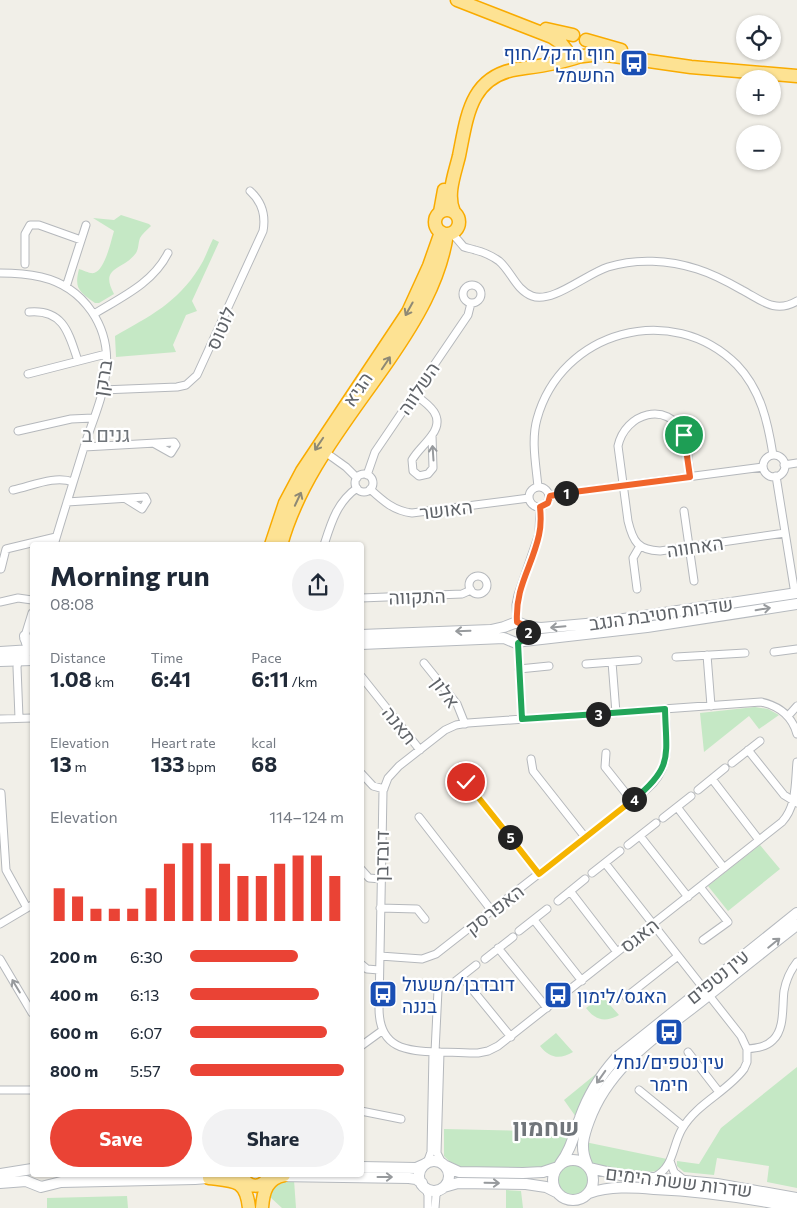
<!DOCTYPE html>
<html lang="en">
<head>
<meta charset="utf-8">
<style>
	:root { --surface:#fff; --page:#f2f2f3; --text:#1f2937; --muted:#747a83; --accent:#ea4335 }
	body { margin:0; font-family:Commissioner,Heebo,sans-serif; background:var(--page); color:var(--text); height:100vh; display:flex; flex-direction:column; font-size:19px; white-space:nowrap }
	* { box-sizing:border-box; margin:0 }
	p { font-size:16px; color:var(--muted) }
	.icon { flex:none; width:28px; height:28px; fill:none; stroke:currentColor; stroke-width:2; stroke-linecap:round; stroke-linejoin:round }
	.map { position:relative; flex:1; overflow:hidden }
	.sheet { position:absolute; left:30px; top:542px; width:334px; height:635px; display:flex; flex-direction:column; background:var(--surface); border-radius:5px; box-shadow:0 1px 4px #0004 }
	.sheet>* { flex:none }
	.tools { position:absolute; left:736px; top:15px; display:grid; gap:10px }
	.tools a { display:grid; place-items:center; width:45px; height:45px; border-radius:50%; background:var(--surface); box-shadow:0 1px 4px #0004; font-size:25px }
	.pin { position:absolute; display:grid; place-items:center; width:42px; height:42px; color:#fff; margin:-21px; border:2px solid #fff; border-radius:50%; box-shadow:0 1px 5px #0007 }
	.km { position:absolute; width:25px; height:25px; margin:-12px; border-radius:50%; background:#222; color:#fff; font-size:14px; line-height:25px; text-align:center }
	.round { display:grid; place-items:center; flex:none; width:52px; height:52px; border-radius:26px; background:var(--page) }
	.headline { display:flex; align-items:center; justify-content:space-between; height:85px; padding:0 20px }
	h1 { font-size:28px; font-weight:700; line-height:38px }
	.metrics { display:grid; grid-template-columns:repeat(3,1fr); gap:8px; height:85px; padding:5px 20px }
	.metrics div { display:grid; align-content:center }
	.metrics b { font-size:21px; font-weight:700 }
	.metrics small { font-size:14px; font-weight:400 }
	.metrics p { font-size:14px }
	.chart { height:140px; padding:10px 20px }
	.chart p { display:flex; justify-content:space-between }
	.chart svg { width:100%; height:90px; margin-top:5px; stroke:var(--accent); stroke-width:6 }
	.button { display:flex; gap:10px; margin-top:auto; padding:10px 20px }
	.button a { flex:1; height:58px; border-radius:30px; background:var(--accent); color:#fff; font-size:20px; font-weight:700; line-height:58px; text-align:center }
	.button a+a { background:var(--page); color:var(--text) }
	ul { padding:0 20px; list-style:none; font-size:16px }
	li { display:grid; grid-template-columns:80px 60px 1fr; align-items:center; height:38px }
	li i { height:12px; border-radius:6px; background:var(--accent) }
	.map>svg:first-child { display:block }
	.green { fill:#c5e8c5 }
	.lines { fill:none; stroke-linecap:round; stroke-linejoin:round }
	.street-casing { stroke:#b5b8bc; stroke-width:9 }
	.secondary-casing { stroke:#b6babf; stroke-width:12 }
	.highway-casing { stroke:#f9ab00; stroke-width:15 }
	.street { stroke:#fff; stroke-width:7 }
	.secondary { stroke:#fff; stroke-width:10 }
	.highway { stroke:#fde293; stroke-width:12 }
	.oneway { stroke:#8e8975 }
	.oneway2 { stroke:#979a9d }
	.split-1-casing { stroke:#fff; stroke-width:10 }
	.split-2-casing { stroke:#fff; stroke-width:10 }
	.split-3-casing { stroke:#fff; stroke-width:10 }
	.split-4-casing { stroke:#fff; stroke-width:10 }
	.split-5-casing { stroke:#fff; stroke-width:10 }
	.split-6-casing { stroke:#fff; stroke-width:10 }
	.split-1 { stroke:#f0652b; stroke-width:6 }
	.split-2 { stroke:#f0652b; stroke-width:6 }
	.split-3 { stroke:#22a559; stroke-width:6 }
	.split-4 { stroke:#22a559; stroke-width:6 }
	.split-5 { stroke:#f5b400; stroke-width:6 }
	.split-6 { stroke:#f5b400; stroke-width:6 }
	.labels { text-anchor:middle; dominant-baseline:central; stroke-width:4.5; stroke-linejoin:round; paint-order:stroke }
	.transit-label { font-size:19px; fill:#164399; stroke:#fff; text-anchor:start }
	.street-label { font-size:19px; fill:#5f6368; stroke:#fff }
	.neighbourhood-label { font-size:20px; fill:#70757a; stroke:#fff }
	.district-label { font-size:24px; font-weight:bold; fill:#70757a; stroke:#fff }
</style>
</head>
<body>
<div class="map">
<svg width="797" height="1208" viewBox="0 0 797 1208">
	<rect width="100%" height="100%" fill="#f1efe8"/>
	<!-- green -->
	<path class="green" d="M121 215 149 224 151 226C147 230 142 234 140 238 138 243 139 248 136 253 123 271 99 266 114 294L99 303H95C79 291 74 289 79 269 83 270 90 274 94 273 105 270 111 241 114 231L93 218 114 220Z
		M213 239 219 242 192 301 197 311 186 315 173 345 176 352 116 357 115 336C150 316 177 303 199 268 205 259 208 249 213 239Z
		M755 707 768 709 779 715 759 729 749 716 704 752 700 713Z
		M760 845 780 869 728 911 708 886Z
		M602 996 619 1015C605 1023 595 1020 586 1008Z
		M556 1033 573 1052C560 1060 549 1058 540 1046Z
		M797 1067V1188L767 1182 769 1166 717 1158 714 1175 684 1172 677 1166V1161L699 1164 721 1128Z
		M602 1069 576 1117 564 1100Z
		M444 1129 572 1132 557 1162 541 1169 456 1168 444 1156Z
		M585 1142 667 1159C664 1164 662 1168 657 1171 648 1174 600 1168 591 1163Z
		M556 1180a17 17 0 1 1 34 0a17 17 0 1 1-34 0Z
		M294 1180 296 1208H282L269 1196C275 1185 281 1181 294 1180Z
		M506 1190 521 1191 523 1208H506Z
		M127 1196 128 1208H47V1198Z"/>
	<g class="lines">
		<defs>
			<path id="street" d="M451 233C456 237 461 244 464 247 467 248 472 249 475 250 483 252 492 256 499 261 511 271 516 290 532 296 552 304 586 274 608 267 636 258 669 260 697 269 713 274 728 282 742 290 761 300 775 314 797 301
				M25 264V234L30 225H39L81 240
				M0 273C14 273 28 274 41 277 84 287 111 327 106 371 104 395 93 420 85 444 75 477 64 511 54 545
				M463 294a9 9 0 1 1 18 0a9 9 0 1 1-18 0Z
				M66 287 86 225
				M29 312C64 309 69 334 78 361
				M94 314C122 297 153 283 168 253
				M28 374 106 354
				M102 390 177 387 186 385 197 375 263 231C266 215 262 202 250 191
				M414 394C428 404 446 416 432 435 426 444 417 451 412 460L413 471 419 476 428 474 433 468 432 435
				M18 431 71 419 93 418
				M84 447 174 442 176 445 171 453 155 444
				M325 452 346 467 357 478
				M763 466a11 11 0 1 1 22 0a11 11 0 1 1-22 0Z
				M784 465 797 463
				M355 483a9 9 0 1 1 18 0a9 9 0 1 1-18 0Z
				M367 475 375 452 468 315 471 303
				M776 476 795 594
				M690 477C688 464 689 447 683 434 668 400 625 413 618 446L628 521C633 542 638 550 660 551L785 533
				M529 497a10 10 0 1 1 20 0a10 10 0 1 1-20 0Z
				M538 487C536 465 531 440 537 419 561 331 672 300 737 365 761 390 768 423 773 455
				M370 489C383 501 394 511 412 513L529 498
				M13 490C32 486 55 475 73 482
				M550 495 763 467
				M67 502 145 497 147 501 142 509 126 499
				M684 511 694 581
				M324 545C331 523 337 502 357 488
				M1 569 6 549 56 537
				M469 585a9 9 0 1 1 18 0a9 9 0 1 1-18 0Z
				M637 589 633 558 640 546
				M361 598 462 594 471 590
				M0 602 18 598 32 600
				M517 622 516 605 518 595 539 534 540 507
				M24 639 32 613
				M518 643 522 719
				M774 652 797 649
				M707 655 711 706
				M676 657 745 653
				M612 662 616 713
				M424 663 457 704 465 724
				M586 664 638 660
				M519 669 549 666
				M361 676 420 750
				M788 716 797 706
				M19 718 17 667 19 657
				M0 719 32 718
				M797 734C792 716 779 706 761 702L468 723 456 725 445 730 399 766 388 778 383 791 379 1008C379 1049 406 1051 439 1052 452 1052 465 1053 478 1053L488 1051 498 1046 782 822C797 806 795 782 797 762
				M748 750 784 795 797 803
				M606 753 605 767 632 801
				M531 759 533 771 585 837
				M732 763 760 741
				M461 766 466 782 539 874
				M361 773 373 786 384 789
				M712 779 759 840
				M698 790 725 768
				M1 793 6 870 27 908
				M677 807 724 868
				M419 817 492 911
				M663 818 691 796
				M640 836 688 897
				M628 845 656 823
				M605 863 741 1036 747 1049
				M361 869 369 878 381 879
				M592 873 620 851
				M700 887 728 922 703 940
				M570 891 617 952
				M558 901 585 879
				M380 908 417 909 425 919
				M534 920 582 981
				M0 924 32 905
				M519 931 547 909
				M498 948 547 1008
				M380 956 422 959 436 954 647 789C673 767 666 740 665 709
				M0 959 32 1013
				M485 959 513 937
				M361 964 367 969 379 970
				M462 977 511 1037
				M448 987 476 965
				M626 997 678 956
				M361 1046 383 1030
				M435 1052 438 990
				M440 1052 437 1153 442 1163
				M688 1052 719 1092
				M0 1090H32
				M639 1090 683 1126
				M361 1111 401 1119
				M670 1161 674 1172 684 1180
				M427 1163 431 1152 433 1052
				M654 1177C674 1168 672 1146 682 1129 697 1103 727 1092 744 1069L747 1062V1049C757 1048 766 1047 773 1040 785 1029 782 1006 784 991 786 980 790 971 797 962
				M425 1187 428 1195V1208
				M435 1208 436 1195 440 1189"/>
			<path id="secondary" d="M361 635 491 630 504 627 517 622 530 627 541 628 597 623 797 593
				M25 636 27 643 32 649
				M361 644 504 638 516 643 524 641 647 627 797 604
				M0 652 32 650
				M0 661 32 660
				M553 1180a20 20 0 1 1 40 0a20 20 0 1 1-40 0Z
				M419 1176a15 15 0 1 1 30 0a15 15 0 1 1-30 0Z
				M560 1164C571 1150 574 1134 580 1118 588 1095 600 1076 616 1058L797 913
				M587 1164C580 1148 583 1137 589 1121 609 1065 660 1034 705 998 735 974 766 949 797 925
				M446 1166 459 1172 523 1173 543 1172 558 1167
				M361 1167 416 1168 425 1164
				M590 1168 620 1175 717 1184 797 1198
				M0 1174 32 1169
				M277 1176 409 1178 416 1179 422 1183
				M0 1183 26 1181 41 1187 61 1182 195 1179 232 1176 244 1179
				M444 1187 458 1183 526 1184 546 1187 558 1193
				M589 1193C610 1186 632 1187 654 1189 702 1191 750 1198 797 1208"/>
			<path id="highway" d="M457 0 552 37 561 43 570 55 575 57 600 54 691 67 797 76
				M546 29 573 35
				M586 40 621 50
				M435 222a12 12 0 1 1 24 0a12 12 0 1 1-24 0Z
				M440 212 444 190
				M454 212C446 195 455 173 459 156 467 117 470 76 518 69 539 66 558 64 578 57
				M271 545 285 503 302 471 408 312 429 266 441 232
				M281 545C300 476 348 419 388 361 415 322 440 281 447 234
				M242 1175C247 1189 263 1189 269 1176
				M209 1178C234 1181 246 1179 249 1208
				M262 1208C263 1192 267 1178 284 1175"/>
		</defs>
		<!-- street casing -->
		<use href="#street" class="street-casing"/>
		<!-- secondary casing -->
		<use href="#secondary" class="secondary-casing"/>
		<!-- highway casing -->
		<use href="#highway" class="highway-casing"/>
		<!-- street -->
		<use href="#street" class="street"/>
		<!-- secondary -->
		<use href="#secondary" class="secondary"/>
		<!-- highway -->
		<use href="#highway" class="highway"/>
	</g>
	<!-- one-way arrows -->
	<defs><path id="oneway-shaft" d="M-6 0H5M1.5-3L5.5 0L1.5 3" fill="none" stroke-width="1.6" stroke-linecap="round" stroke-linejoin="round" transform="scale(1.25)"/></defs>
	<g class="oneway">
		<use href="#oneway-shaft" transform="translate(409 309) rotate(119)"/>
		<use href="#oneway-shaft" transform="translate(386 363) rotate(-56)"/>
		<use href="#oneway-shaft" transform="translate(319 444) rotate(124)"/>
		<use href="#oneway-shaft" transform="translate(298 499) rotate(-65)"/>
	</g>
	<g class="oneway2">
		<use href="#oneway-shaft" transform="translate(433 453) rotate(-94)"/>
		<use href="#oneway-shaft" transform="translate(763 609) rotate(-9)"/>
		<use href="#oneway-shaft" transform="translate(558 627) rotate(175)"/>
		<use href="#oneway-shaft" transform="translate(463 631) rotate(178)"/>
		<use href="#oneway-shaft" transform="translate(774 943) rotate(-39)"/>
		<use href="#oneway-shaft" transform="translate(16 986) rotate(-121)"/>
		<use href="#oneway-shaft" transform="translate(601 1077) rotate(125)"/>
		<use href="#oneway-shaft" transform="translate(385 1177)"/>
		<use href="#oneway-shaft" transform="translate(492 1183) rotate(1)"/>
	</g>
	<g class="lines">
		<defs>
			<path id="split-1" d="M566 493 690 477 684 435"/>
			<path id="split-2" d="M528 632 525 626 517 622C515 587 532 567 539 535 541 526 541 516 540 507L548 503 550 496 566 493"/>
			<path id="split-3" d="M528 632 525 639 518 643 522 719 598 714"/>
			<path id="split-4" d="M598 714 665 709C666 755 674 767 634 799"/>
			<path id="split-5" d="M510 837 539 874 634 799"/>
			<path id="split-6" d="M466 782 510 837"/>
		</defs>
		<!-- split-1 casing -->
		<use href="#split-1" class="split-1-casing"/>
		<!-- split-2 casing -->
		<use href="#split-2" class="split-2-casing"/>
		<!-- split-3 casing -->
		<use href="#split-3" class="split-3-casing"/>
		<!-- split-4 casing -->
		<use href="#split-4" class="split-4-casing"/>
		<!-- split-5 casing -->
		<use href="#split-5" class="split-5-casing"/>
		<!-- split-6 casing -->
		<use href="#split-6" class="split-6-casing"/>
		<!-- split-1 -->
		<use href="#split-1" class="split-1"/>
		<!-- split-2 -->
		<use href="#split-2" class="split-2"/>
		<!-- split-3 -->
		<use href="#split-3" class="split-3"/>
		<!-- split-4 -->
		<use href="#split-4" class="split-4"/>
		<!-- split-5 -->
		<use href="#split-5" class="split-5"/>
		<!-- split-6 -->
		<use href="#split-6" class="split-6"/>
	</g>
	<!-- icons -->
	<defs>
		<symbol id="bus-square" viewBox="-11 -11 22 22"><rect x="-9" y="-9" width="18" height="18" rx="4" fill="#1a4fb4" stroke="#fff"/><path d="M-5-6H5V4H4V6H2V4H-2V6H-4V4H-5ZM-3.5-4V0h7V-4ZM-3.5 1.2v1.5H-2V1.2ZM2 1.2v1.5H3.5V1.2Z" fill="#fff"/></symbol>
	</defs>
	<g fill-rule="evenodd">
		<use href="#bus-square" x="618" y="47" width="32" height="32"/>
		<use href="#bus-square" x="367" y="978" width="32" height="32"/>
		<use href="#bus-square" x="542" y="979" width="32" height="32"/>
		<use href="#bus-square" x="653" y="1016" width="32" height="32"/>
	</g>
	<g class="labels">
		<!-- transit labels -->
		<g class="transit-label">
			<text x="615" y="52" text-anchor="end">חוף הדקל/חוף<tspan x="615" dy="22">החשמל</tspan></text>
			<text x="402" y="983">דובדבן/משעול<tspan x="402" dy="22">בננה</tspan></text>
			<text x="577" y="995">האגס/לימון</text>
			<text x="669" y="1061" text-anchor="middle">עין נטפים/נחל<tspan x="669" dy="22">חימר</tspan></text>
		</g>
		<!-- street labels -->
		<g class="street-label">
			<text transform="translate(220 328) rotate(-66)">לוטוס</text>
			<text transform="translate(102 378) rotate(-81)">ברקן</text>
			<text transform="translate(418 388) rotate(-56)">השלווה</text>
			<text transform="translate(357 389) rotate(-56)">הגיא</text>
			<text transform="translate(446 509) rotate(-7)">האושר</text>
			<text transform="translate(695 546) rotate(-8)">האחווה</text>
			<text transform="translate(417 596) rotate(-2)">התקווה</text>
			<text transform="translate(661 613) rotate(-8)">שדרות חטיבת הנגב</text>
			<text transform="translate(446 692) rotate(54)">אלון</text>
			<text transform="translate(400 725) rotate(52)">תאנה</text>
			<text transform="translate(381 856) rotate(-89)">דובדבן</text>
			<text transform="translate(494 909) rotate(-38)">האפרסק</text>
			<text transform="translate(639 935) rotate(-38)">האגס</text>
			<text transform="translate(717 976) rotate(-39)">עין נטפים</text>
			<text transform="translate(679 1181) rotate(7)">שדרות ששת הימים</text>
		</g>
		<!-- neighbourhood labels -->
		<g class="neighbourhood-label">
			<text x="106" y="434">גנים ב</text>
		</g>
		<!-- district labels -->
		<g class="district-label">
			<text x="546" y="1126">שחמון</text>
		</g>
	</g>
</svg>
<div class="tools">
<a><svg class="icon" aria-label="locate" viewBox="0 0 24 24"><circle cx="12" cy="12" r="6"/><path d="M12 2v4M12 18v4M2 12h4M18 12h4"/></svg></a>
<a>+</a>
<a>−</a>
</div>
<div class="pin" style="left:684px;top:435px;background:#1e9e55"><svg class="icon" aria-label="arrive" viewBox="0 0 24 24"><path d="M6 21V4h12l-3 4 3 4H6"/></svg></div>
<div class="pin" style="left:466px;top:782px;background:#d93025"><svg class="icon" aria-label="check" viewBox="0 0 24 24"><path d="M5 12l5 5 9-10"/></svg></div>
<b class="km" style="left:566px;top:493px">1</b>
<b class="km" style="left:528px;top:632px">2</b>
<b class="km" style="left:598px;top:714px">3</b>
<b class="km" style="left:634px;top:799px">4</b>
<b class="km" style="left:510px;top:837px">5</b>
<section class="sheet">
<div class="headline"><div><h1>Morning run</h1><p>08:08</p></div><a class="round"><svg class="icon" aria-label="share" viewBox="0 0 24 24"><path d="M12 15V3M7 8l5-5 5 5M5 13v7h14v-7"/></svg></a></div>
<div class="metrics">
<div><p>Distance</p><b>1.08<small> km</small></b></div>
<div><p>Time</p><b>6:41</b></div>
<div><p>Pace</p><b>6:11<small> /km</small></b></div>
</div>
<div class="metrics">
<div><p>Elevation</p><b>13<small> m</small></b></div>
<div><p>Heart rate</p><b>133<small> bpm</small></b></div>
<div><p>kcal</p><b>68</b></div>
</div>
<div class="chart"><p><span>Elevation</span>114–124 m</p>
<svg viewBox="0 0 160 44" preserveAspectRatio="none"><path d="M5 44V28M15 44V32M25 44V38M35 44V38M45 44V38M55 44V28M65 44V16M75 44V6M85 44V6M95 44V16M105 44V22M115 44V22M125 44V16M135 44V12M145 44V12M155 44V22"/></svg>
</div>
<ul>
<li><b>200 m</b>6:30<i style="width:70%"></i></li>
<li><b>400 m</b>6:13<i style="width:84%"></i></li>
<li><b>600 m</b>6:07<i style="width:89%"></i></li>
<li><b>800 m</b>5:57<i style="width:100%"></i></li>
</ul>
<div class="button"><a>Save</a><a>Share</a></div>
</section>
</div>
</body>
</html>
